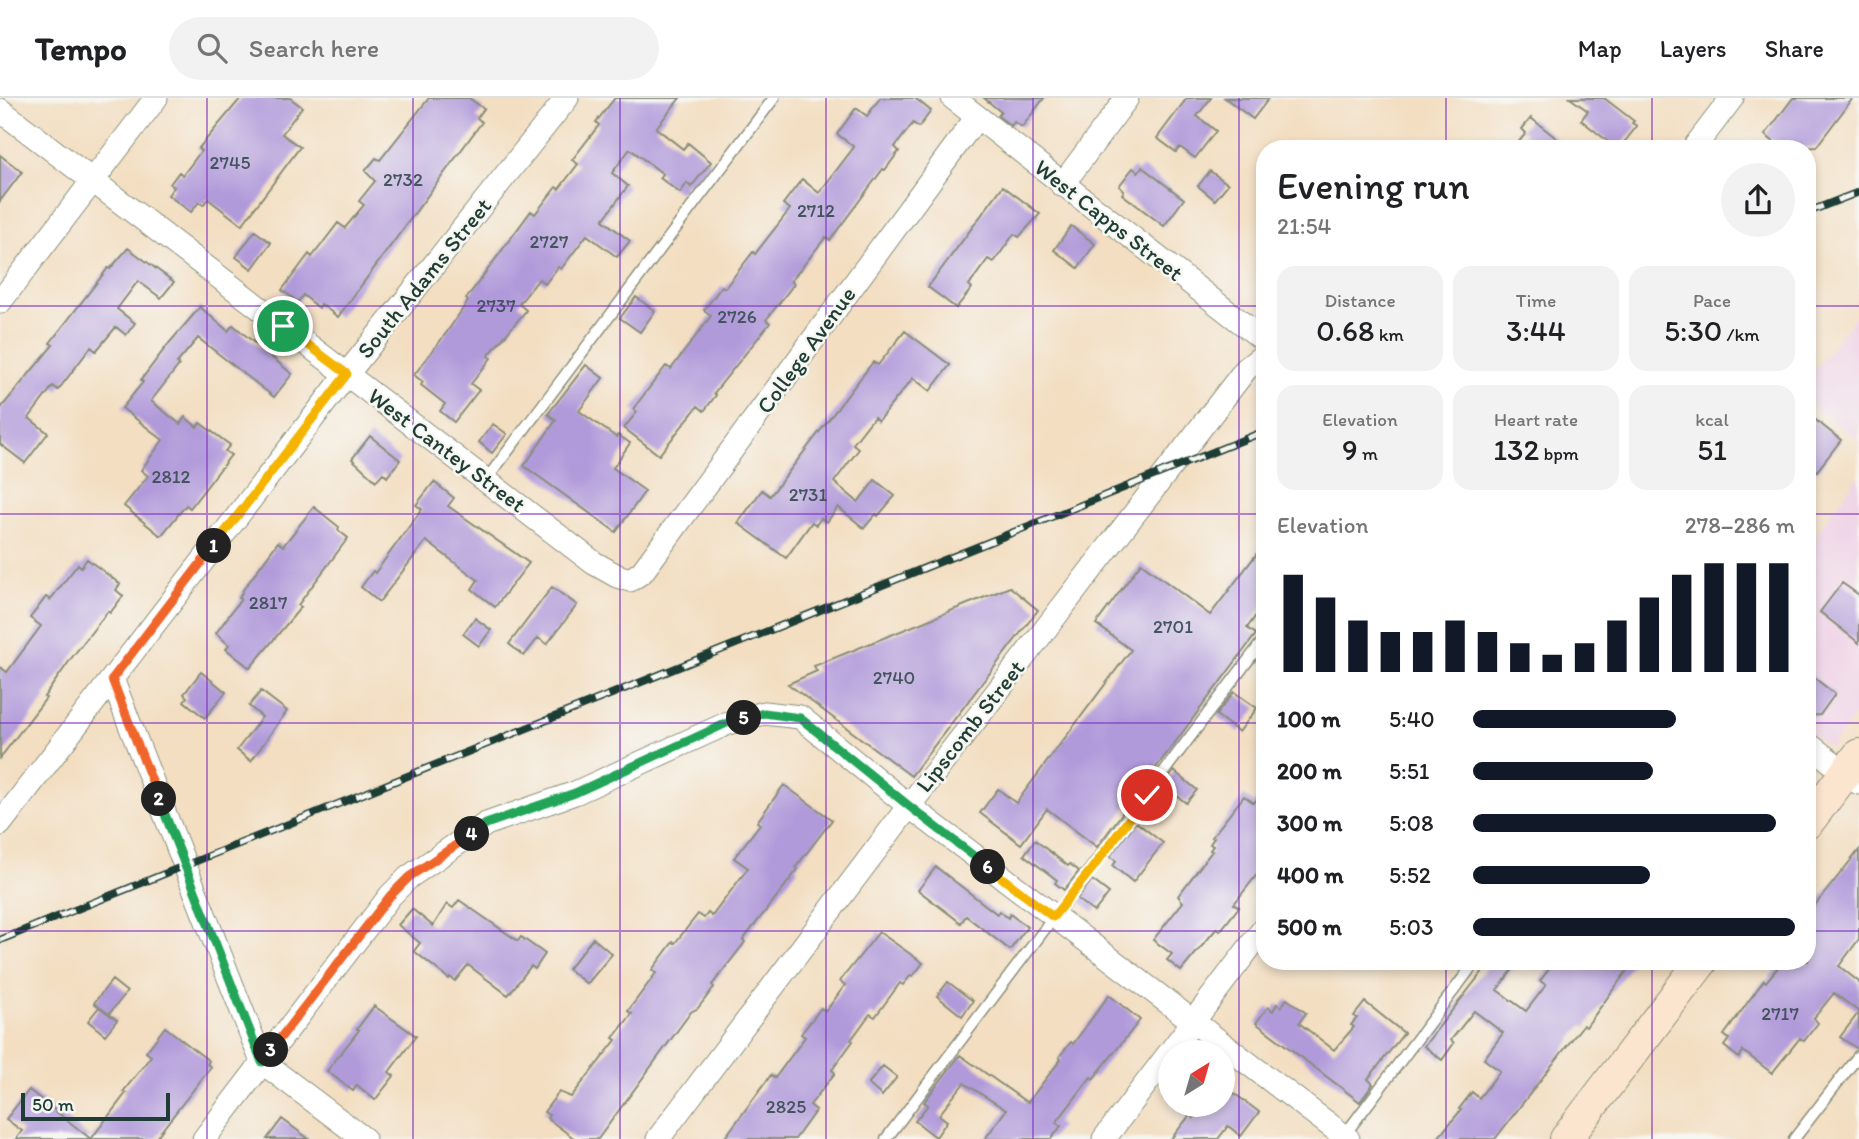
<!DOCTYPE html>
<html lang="en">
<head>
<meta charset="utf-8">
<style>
	:root { --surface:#fff; --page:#f2f2f2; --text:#202124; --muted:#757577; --line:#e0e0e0; --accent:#111827 }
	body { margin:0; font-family:Itim,sans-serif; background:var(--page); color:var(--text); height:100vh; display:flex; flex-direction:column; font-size:26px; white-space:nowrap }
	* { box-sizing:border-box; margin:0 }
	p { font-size:23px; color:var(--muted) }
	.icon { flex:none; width:38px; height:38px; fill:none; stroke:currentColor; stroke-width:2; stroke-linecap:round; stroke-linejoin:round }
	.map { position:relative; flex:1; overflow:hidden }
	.panel { position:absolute; left:1256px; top:42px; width:560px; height:830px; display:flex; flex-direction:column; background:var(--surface); border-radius:28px; box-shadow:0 4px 10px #0003 }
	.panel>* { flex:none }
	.needle { width:46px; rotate:37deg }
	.controls { position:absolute; left:1158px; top:942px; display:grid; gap:14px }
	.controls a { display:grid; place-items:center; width:77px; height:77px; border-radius:50%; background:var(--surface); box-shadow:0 4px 10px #0003; font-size:35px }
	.scale { position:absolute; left:21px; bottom:18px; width:149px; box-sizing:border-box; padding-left:7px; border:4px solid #1f3d34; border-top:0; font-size:19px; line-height:24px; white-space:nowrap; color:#1f3d34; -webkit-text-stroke:5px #f6f6f2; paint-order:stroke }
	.pin { position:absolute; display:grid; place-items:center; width:60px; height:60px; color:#fff; margin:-30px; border:4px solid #fff; border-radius:50%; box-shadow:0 2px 7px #0007 }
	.km { position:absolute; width:35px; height:35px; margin:-18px; border-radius:50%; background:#222; color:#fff; font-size:19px; line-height:35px; text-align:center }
	.round { display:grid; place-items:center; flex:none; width:74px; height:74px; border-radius:37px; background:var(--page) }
	.head { display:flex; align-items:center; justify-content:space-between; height:119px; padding:0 21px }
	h1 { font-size:38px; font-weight:600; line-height:52px }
	.metrics { display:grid; grid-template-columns:repeat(3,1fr); gap:10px; height:119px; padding:7px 21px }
	.metrics div { display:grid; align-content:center; border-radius:18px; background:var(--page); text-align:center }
	.metrics b { font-size:30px; font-weight:600 }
	.metrics small { font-size:19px; font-weight:400 }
	.metrics p { font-size:19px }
	.chart { height:196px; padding:14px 21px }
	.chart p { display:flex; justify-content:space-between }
	.chart svg { width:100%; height:126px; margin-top:7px; stroke:var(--accent); stroke-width:6 }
	ul { padding:0 21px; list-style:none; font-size:23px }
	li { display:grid; grid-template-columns:112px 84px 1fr; align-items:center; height:52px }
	li i { height:18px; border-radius:9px; background:var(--accent) }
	header { display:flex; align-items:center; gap:42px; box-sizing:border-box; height:98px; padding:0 35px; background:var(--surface); border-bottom:2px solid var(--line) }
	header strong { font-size:33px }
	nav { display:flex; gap:38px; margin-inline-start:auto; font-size:24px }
	.search { width:490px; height:63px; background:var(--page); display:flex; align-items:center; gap:18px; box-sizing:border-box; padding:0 24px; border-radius:38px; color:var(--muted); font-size:26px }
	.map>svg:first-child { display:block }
	.built { fill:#efd0e6 }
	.building { fill:#b19ada }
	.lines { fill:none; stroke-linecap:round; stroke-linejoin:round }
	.service-casing { stroke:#898e7a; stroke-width:13 }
	.minor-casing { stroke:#898e7a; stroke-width:25 }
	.secondary-casing { stroke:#898e7a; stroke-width:34 }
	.service { stroke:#fff; stroke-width:10 }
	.minor { stroke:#fff; stroke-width:23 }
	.secondary { stroke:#fbe5cf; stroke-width:32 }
	.rail-casing { stroke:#1f3d34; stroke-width:8 }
	.rail { stroke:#f6f6f2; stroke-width:5; stroke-dasharray:16; stroke-linecap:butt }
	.split-1-casing { stroke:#fff; stroke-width:14 }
	.split-2-casing { stroke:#fff; stroke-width:14 }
	.split-3-casing { stroke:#fff; stroke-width:14 }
	.split-4-casing { stroke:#fff; stroke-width:14 }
	.split-5-casing { stroke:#fff; stroke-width:14 }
	.split-6-casing { stroke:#fff; stroke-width:14 }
	.split-7-casing { stroke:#fff; stroke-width:14 }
	.split-1 { stroke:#f5b400; stroke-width:9 }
	.split-2 { stroke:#f0652b; stroke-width:9 }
	.split-3 { stroke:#22a559; stroke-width:9 }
	.split-4 { stroke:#f0652b; stroke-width:9 }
	.split-5 { stroke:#22a559; stroke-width:9 }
	.split-6 { stroke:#22a559; stroke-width:9 }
	.split-7 { stroke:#f5b400; stroke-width:9 }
	.grid { fill:none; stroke:#7b2cbf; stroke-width:2; stroke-opacity:0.55 }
	.labels { text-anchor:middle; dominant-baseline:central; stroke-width:5; stroke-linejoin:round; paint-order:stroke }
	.number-label { font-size:19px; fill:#44545e }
	.street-label { font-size:23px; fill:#1f3d34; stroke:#f6f6f2 }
</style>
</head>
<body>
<header>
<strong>Tempo</strong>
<div class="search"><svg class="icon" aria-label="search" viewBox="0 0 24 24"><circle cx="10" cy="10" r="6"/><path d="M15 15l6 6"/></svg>Search here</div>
<nav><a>Map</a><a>Layers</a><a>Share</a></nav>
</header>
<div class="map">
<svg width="1859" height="1041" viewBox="0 0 1859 1041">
	<rect width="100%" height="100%" fill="#f6f6f2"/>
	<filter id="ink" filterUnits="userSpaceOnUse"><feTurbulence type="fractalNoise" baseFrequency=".0143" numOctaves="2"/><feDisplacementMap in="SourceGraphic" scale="14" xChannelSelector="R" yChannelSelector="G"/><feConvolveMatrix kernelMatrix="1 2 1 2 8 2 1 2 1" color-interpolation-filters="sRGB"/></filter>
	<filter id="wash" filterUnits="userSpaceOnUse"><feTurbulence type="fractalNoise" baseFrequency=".00686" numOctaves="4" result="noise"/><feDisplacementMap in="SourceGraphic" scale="28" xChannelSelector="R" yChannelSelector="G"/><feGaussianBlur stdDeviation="1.57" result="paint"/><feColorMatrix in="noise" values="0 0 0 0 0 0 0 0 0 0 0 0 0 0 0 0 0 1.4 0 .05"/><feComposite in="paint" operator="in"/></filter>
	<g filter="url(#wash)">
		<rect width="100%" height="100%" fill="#f3dec1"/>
		<!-- built -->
		<path class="built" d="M1859 214V342L1808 305V280Z
			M1859 377V612L1830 650 1808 633V447Z"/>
		<g id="blocks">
			<!-- building -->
			<path class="building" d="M241 0H290L302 9 282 36 300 49 242 127 208 101 203 107 199 104 191 114 168 97 174 89 170 86 179 74 183 77 201 53 198 51Z
				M429 0H469L484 11 477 20 482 24 338 219 321 206 319 210 303 197 298 204 282 192 309 156 312 159 338 125 345 130 364 107 359 103 375 83 365 73 376 60 380 62Z
				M615 0H680L656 30 683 51 688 45 711 64 691 89 687 85 680 95 660 80 663 76 630 51 612 75 628 88 603 122 630 143 617 159 587 137 561 171 558 169 545 186 539 181 519 206 526 212 525 214 488 258 491 260 471 286 479 292 454 324 440 313 445 306 421 287 423 284 414 277 447 234 468 203 466 201 531 113 535 116 556 89 559 91 578 66 572 62 599 27 596 24Z
				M880 0H915L931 13 919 29 913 25 895 49 899 53 885 72 883 71 830 142 826 139 791 183 794 186 766 222 770 225 714 295 716 297 704 313 698 308 659 357 624 330 637 314 633 311 666 268 671 271 711 218 704 212 722 188 725 190 753 154 755 156 790 111 783 106 802 81 819 95 854 49 837 36 856 10 867 18Z
				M984 0H1044L1022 29 1014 24 1011 28 998 18 1001 14Z
				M1187 0H1211L1197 18 1216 33 1195 60 1180 49 1176 54 1157 40Z
				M1225 0H1269L1253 21Z
				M1570 0H1604L1634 23 1632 25 1637 28 1621 48 1617 45 1615 49 1581 22 1588 13Z
				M1793 0H1853L1816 49 1783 51 1765 37Z
				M1531 20 1570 51H1513L1526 35 1522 31Z
				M0 57 22 74 0 103Z
				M1142 69 1184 101 1164 128 1122 96 1124 93 1119 88 1133 70 1138 74Z
				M1210 73 1228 86 1215 102 1198 88Z
				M1003 88 1040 116 1019 139 1014 136 994 164 988 161 969 187 972 190 956 210 928 189Z
				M1071 128 1095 146 1078 170 1054 152Z
				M255 133 271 145 252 171 236 159Z
				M128 150 174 184 161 200 138 183 117 211 135 225 126 237 116 229 96 253 91 249 58 292 53 288 29 320 48 335 25 365 0 346V311L53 247 50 245 108 170 110 171Z
				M636 199 655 213 640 234 620 220Z
				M200 209 228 233 233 227 292 276 274 299 198 240 177 265 179 267 151 303 180 326 185 319 197 329 200 325 230 347 225 353 231 357 190 410 186 407 161 438 124 408 148 378 141 372 163 342 122 310 143 284 141 282 166 249Z
				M905 233 950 267 930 293 913 280 878 323 874 319 853 346 859 351 834 384 858 404 875 382 895 398 878 418 876 416 864 430 838 409 827 424 821 420 816 427 812 424 786 460 738 425 762 392 770 398 873 264 878 267Z
				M586 267 603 280 579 313 616 339 618 337 630 345 613 370 645 393 616 434 524 368 556 322 548 316Z
				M1808 316 1841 342 1817 373 1808 366Z
				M493 326 507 336 492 355 479 344Z
				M370 338 400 362 387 379 383 375 376 383 352 361Z
				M434 384 454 400 448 408 529 465 495 509 472 491 478 482 426 443 379 504 361 489 373 473 375 475 422 411 416 407Z
				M314 409 339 429 338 432 348 440 298 507 301 509 250 570 226 551 229 547 216 535 241 501 239 500 243 492 278 444 283 448Z
				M1265 445V505L1247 530 1256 536 1097 749 1047 711 1021 746 980 715 998 691 1016 705 1131 552 1096 526 1141 465 1210 517Z
				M87 461 120 486 116 492 123 498 110 515 108 513 73 558 44 599 46 600 0 660V569L7 574 41 528 30 520 46 499 50 502 78 466 81 469Z
				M1842 485 1859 497V545L1820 514Z
				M552 489 577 507 547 546 538 540 524 558 509 546Z
				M1010 489 1038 512 911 678 788 586 817 573 814 568Z
				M475 520 491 532 479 548 463 536Z
				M201 574 226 594 205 620 184 603 187 599 184 596Z
				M1808 575 1835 596 1820 617 1808 618Z
				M261 593 287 613 251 663 237 652 262 619 249 608Z
				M1234 594 1257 610 1239 634 1216 617Z
				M1174 673 1197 692 1186 705 1164 687Z
				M784 687 832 722 796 769 798 771 743 842 745 844 712 887 714 889 698 910 691 914 598 1041H575L547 1020 549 1017 544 1014 559 994 571 999 616 942 613 940 632 916 628 913 656 875 652 872 673 844 675 845 698 816 704 820 708 815 712 818 748 770 734 760 760 726 757 724Z
				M1265 692V766L1234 806 1239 809 1220 833 1217 830 1181 873 1167 862 1172 856 1153 842 1183 804 1178 798 1212 753 1210 752 1213 748 1210 746 1214 740 1212 739 1244 698 1254 705Z
				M1136 724 1163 745 1133 784 1113 768 1116 763 1110 758Z
				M1035 742 1068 768 1070 766 1079 773 1064 792 1055 785 1057 782 1024 757Z
				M1859 752V841L1839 868 1859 884V949L1856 950 1840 939 1859 914 1834 895 1814 920 1818 925 1804 943 1800 940 1772 975 1743 953 1739 960 1724 948 1729 941 1724 937 1764 882 1766 884 1783 863H1808V816Z
				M936 769 997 816 999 813 1008 820 1010 816 1027 829 1010 852 966 818 961 825 918 792Z
				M1092 782 1109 795 1094 814 1077 801Z
				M459 802 518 843 521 839 545 856 535 871 531 868 508 897 468 867 455 883 450 879 449 881 414 853 420 845 398 827 412 811 433 828 447 806 453 810Z
				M879 834 923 865 913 878 911 877 903 887 900 885 875 919 870 916 851 942 853 943 832 972 835 975 810 1007 816 1012 795 1041H724L771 977 775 980 805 939 801 936 821 910 826 913 845 887 840 883Z
				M593 840 612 856 587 886 568 871Z
				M1491 863H1505L1514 870 1497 892 1526 913 1546 887 1540 883 1555 863H1634L1586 929 1583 927 1495 1041H1437L1461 1012 1459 1011 1472 994 1479 1000 1500 973 1484 961 1503 935 1474 913 1451 942 1454 945 1442 962 1424 948Z
				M112 882 127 894 109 916 94 905Z
				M948 884 973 903 962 918 937 898Z
				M1109 897 1140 922 1093 981 1091 979 1056 1025 1061 1028 1051 1041H985L1006 1012 964 985 939 1017 947 1023 936 1039 915 1023 928 1007 924 1004 960 957 1025 1003 1028 1004 1061 961 1059 959 1071 944 1073 946Z
				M1287 901 1306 915 1299 925 1334 952 1354 929 1351 927 1357 920 1354 918 1365 904 1404 935 1368 981 1373 986 1360 1004 1256 925 1268 909 1273 913 1277 906 1281 909Z
				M374 908 416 938 389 974 394 978 375 1002 357 987 353 993 327 973 359 932 357 931Z
				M99 909 117 922 105 937 88 923Z
				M165 929 209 963 207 966 211 969 155 1041H16L22 1033 6 1021 29 992 91 1041 126 995 123 994 151 958 146 954Z
				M883 968 897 979 882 998 868 986Z
				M1223 987 1259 1014 1241 1038 1228 1028 1218 1041H1171L1190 1017 1194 1020 1204 1006H1223Z
				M282 1021 309 1041H267Z"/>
		</g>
	</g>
	<g filter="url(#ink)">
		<use href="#blocks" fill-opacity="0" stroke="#898e7a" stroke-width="2"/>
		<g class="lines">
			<defs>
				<path id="service" d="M486 382 774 0
					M1343 1039 1476 863
					M886 1041 1265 540
					M1794 1041 1859 957"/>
				<path id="minor" d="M953 0 1265 243
					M0 12 594 465 617 478 630 482 642 474 977 19
					M1693 51 1732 0
					M1062 87 1127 0
					M0 204 156 0
					M112 581 262 964 364 1041
					M1808 646 1859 685
					M0 726 347 276 567 0
					M204 1041 390 798 409 779 486 726 575 695 728 625 764 615 800 619 909 708 1348 1041
					M658 1041 909 708 1246 271 1265 256
					M1104 1041 1265 829"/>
				<path id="secondary" d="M1808 724 1859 657
					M1566 1041 1702 863"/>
			</defs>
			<!-- service casing -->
			<use href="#service" class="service-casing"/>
			<!-- minor casing -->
			<use href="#minor" class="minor-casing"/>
			<!-- secondary casing -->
			<use href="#secondary" class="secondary-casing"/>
			<!-- service -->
			<use href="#service" class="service"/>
			<!-- minor -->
			<use href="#minor" class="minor"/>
			<!-- secondary -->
			<use href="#secondary" class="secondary"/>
			<defs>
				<path id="rail" d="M1808 114 1859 94
					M0 842 1265 333"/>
			</defs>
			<!-- rail casing -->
			<use href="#rail" class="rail-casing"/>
			<!-- rail -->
			<use href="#rail" class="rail"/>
		</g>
	</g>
	<g class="lines" filter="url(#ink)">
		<defs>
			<path id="split-1" d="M214 448 347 276 283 228"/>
			<path id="split-2" d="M159 701 112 581 214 448"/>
			<path id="split-3" d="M159 701 262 964 271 952"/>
			<path id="split-4" d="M271 952 390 798 409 779 472 736"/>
			<path id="split-5" d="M472 736 486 726 575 695 727 625 744 620"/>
			<path id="split-6" d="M744 620 764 615 800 620 909 708 988 769"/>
			<path id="split-7" d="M988 769 1053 819 1091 772 1147 697"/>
		</defs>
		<!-- split-1 casing -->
		<use href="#split-1" class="split-1-casing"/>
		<!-- split-2 casing -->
		<use href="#split-2" class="split-2-casing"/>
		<!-- split-3 casing -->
		<use href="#split-3" class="split-3-casing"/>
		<!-- split-4 casing -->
		<use href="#split-4" class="split-4-casing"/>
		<!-- split-5 casing -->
		<use href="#split-5" class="split-5-casing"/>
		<!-- split-6 casing -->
		<use href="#split-6" class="split-6-casing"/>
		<!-- split-7 casing -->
		<use href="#split-7" class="split-7-casing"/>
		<!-- split-1 -->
		<use href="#split-1" class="split-1"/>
		<!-- split-2 -->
		<use href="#split-2" class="split-2"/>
		<!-- split-3 -->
		<use href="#split-3" class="split-3"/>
		<!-- split-4 -->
		<use href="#split-4" class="split-4"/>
		<!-- split-5 -->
		<use href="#split-5" class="split-5"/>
		<!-- split-6 -->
		<use href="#split-6" class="split-6"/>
		<!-- split-7 -->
		<use href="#split-7" class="split-7"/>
	</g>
	<!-- grid -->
	<path class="grid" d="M207 0V1041M413 0V1041M620 0V1041M826 0V1041M1033 0V1041M1239 0V1041M1446 0V51M1652 0V51M0 208H1265M1808 208H1859M0 416H1265M1808 416H1859M0 625H1265M1808 625H1859M0 833H1265M1808 833H1859M1446 863V1041M1652 863V1041"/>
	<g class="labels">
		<!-- number labels -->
		<g class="number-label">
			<text x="230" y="64">2745</text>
			<text x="403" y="81">2732</text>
			<text x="816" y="112">2712</text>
			<text x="549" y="143">2727</text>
			<text x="496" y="207">2737</text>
			<text x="737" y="218">2726</text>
			<text x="171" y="378">2812</text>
			<text x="808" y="396">2731</text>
			<text x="268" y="504">2817</text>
			<text x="1173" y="528">2701</text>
			<text x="894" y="579">2740</text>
			<text x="1780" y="915">2717</text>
			<text x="786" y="1008">2825</text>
		</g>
		<!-- street labels -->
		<g class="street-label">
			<text transform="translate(1109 122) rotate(38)">West Capps Street</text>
			<text transform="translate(424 180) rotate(-51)">South Adams Street</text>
			<text transform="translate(806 252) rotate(-54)">College Avenue</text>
			<text transform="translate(447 352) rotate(37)">West Cantey Street</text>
			<text transform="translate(970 628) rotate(-52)">Lipscomb Street</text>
		</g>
	</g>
</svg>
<div class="controls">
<a><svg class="needle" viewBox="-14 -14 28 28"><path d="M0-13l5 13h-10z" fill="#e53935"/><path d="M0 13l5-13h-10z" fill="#757577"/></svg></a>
</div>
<div class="scale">50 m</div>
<div class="pin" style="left:283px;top:228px;background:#1e9e55"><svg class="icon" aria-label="arrive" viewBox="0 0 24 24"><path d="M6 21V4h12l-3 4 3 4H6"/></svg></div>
<div class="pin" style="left:1147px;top:697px;background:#d93025"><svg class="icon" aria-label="check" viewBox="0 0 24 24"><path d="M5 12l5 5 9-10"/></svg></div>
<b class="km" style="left:214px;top:448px">1</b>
<b class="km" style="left:159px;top:701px">2</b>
<b class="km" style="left:271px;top:952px">3</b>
<b class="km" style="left:472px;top:736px">4</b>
<b class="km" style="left:744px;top:620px">5</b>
<b class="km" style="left:988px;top:769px">6</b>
<section class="panel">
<div class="head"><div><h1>Evening run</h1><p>21:54</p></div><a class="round"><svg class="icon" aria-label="share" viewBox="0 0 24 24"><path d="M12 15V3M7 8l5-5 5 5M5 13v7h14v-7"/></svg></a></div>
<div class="metrics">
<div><p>Distance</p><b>0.68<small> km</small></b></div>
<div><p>Time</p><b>3:44</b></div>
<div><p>Pace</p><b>5:30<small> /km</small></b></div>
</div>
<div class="metrics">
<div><p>Elevation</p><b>9<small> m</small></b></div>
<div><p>Heart rate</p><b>132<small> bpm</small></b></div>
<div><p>kcal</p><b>51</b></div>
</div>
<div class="chart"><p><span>Elevation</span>278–286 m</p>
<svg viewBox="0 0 160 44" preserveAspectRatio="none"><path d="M5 44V10M15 44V18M25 44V26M35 44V30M45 44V30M55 44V26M65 44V30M75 44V34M85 44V38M95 44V34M105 44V26M115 44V18M125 44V10M135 44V6M145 44V6M155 44V6"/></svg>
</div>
<ul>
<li><b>100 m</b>5:40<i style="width:63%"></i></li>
<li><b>200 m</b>5:51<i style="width:56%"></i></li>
<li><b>300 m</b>5:08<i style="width:94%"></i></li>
<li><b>400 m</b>5:52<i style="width:55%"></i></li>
<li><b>500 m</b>5:03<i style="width:100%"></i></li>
</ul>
</section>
</div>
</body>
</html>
